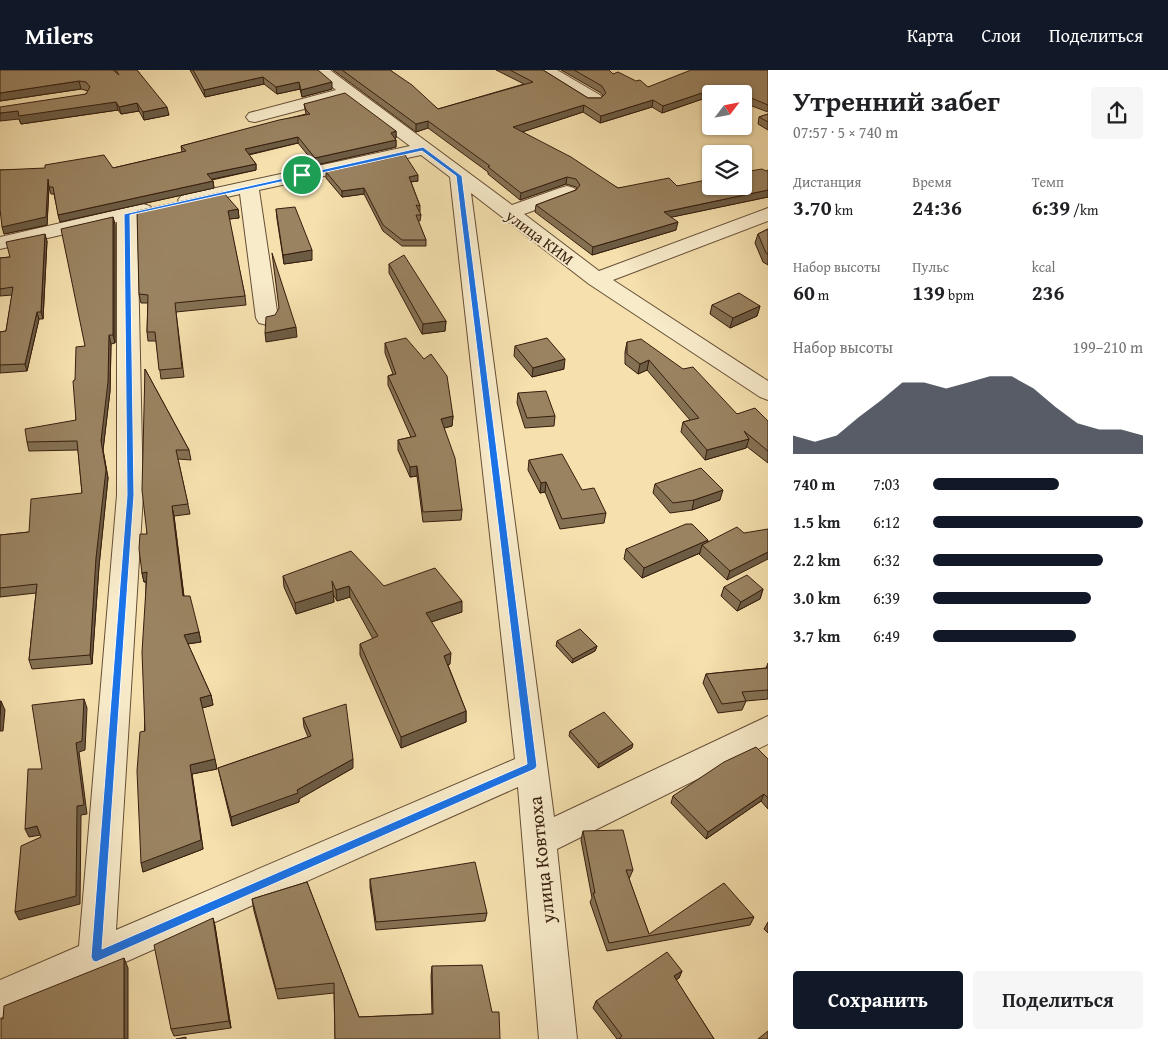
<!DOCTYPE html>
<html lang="ru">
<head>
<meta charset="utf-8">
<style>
	:root { --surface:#fff; --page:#f6f6f6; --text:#202124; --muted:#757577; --accent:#111827 }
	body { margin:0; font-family:"Gentium Book Plus",serif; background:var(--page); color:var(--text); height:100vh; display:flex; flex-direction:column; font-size:19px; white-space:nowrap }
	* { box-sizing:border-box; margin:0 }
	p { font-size:16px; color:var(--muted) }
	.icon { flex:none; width:28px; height:28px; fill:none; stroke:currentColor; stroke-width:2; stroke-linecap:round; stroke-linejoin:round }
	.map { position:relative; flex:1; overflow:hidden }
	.side { display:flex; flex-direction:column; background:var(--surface); width:400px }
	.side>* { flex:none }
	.needle { width:32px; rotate:58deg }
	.buttons { position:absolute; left:702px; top:15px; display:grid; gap:10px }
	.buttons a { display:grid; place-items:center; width:50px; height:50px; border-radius:5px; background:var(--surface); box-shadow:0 1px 4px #0004; font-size:25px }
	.pin { position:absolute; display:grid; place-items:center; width:42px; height:42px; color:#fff; margin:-21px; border:2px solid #fff; border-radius:50%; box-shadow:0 1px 5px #0007 }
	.round { display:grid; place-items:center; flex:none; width:52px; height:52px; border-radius:5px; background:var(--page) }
	.overview { display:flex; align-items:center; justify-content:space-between; height:85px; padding:0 25px }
	h1 { font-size:28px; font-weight:800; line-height:38px }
	.metrics { display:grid; grid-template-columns:repeat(3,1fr); gap:8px; height:85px; padding:5px 25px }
	.metrics div { display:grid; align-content:center }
	.metrics b { font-size:21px; font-weight:800 }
	.metrics small { font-size:14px; font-weight:400 }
	.metrics p { font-size:14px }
	.chart { height:140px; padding:10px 25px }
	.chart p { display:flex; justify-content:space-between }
	.chart svg { width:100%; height:90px; margin-top:5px; fill:var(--accent); opacity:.7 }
	.button { display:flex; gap:10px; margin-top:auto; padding:10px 25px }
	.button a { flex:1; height:58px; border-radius:5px; background:var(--accent); color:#fff; font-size:20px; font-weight:800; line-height:58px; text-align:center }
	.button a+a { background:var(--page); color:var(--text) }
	ul { padding:0 25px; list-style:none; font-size:16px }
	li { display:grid; grid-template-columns:80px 60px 1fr; align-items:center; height:38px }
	li i { height:12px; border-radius:6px; background:var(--accent) }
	header { display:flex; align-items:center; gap:30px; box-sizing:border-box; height:70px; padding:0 25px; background:var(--accent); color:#fff }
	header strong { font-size:24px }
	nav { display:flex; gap:28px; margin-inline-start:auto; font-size:18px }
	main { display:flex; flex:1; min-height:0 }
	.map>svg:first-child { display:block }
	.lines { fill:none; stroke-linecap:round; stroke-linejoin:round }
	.minor-casing { stroke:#664e36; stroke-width:2 }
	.minor { fill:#f8ebca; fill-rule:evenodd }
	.wall { fill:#847153; stroke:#371e0e }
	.shaded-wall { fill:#6c5c44; stroke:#371e0e }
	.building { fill:#9a8361; stroke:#371e0e }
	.route { fill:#1a73e8; stroke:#fff; fill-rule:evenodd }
	.labels { text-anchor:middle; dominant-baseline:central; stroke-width:4; stroke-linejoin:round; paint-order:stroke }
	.far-street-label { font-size:16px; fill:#371e0e; stroke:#f8ebca }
	.street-label { font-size:19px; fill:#371e0e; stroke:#f8ebca }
</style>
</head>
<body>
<header>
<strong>Milers</strong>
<nav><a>Карта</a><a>Слои</a><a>Поделиться</a></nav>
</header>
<main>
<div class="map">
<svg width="768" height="969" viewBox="0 0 768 969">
	<rect width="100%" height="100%" fill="#f5e0ae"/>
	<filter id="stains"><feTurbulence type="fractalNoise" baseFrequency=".004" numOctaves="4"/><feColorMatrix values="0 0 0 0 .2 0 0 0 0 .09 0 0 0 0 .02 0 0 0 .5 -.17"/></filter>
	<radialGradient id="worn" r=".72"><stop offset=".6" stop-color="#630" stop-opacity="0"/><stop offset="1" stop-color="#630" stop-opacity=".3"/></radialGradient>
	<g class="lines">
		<defs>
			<path id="minor" d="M312 0H330L512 135 560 118 567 116 574 118 577 122 574 126 524 144 599 201 768 138V151L613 210 768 311V330L760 327 589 214 471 123 554 747 768 646V674L557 779 577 969H539L518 717 0 948V910L79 876 117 425V152L0 179V167L143 134 150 136 153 140 150 144 137 147 143 425 116 860 515 689 450 107 421 85 259 120 278 248 275 253 267 255 259 253 256 248 240 124 188 136 181 134 178 130 181 126 188 124 410 76 346 28 255 52 249 51 246 47 249 43 336 20Z
				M537 0H557L600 25 603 29 600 33 594 34 588 33 539 3Z"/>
		</defs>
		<!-- minor casing -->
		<use href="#minor" class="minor-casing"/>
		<!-- minor -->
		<use href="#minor" class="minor"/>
	</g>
	<!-- wall -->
	<path class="wall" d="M0 0H137L169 45 144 50 139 41 121 44 118 40 21 54 19 49 86 24 88 21 81 19 0 31Z
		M190 0H318L332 19 302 27 300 19 277 24 264 14 205 27Z
		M333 0H390L438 39 524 14 496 0H543L588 28H601L603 26 601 23 561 0H609L613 4 648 17 768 0V42L744 33V24H711V26L662 43 652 37 600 53 583 42 522 62 618 118 677 116 768 127 671 147 676 160 592 185 535 142 536 135 576 120 577 119 576 117 566 114 520 130 488 104V102L428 58 416 62Z
		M304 34 396 61V68L395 69 396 70V77L316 95 298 73 249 85 256 94V100L212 110 213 111 214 118 60 152 54 124H51L49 117 47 155 4 164 0 100 113 98 182 82 181 76 306 44Z
		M768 44V60L758 54 759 47Z
		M326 102 418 111 411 112 420 136V142L419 141 421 145 420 151H418L426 170V176H402L383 161 364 124 342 127 326 108Z
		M238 139 239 148 229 149 245 226 246 235 176 242 184 307 161 309 156 271H148L147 262 148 233H141L139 224Z
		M276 139 312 190 284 194 277 149Z
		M113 147 115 155V273L111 274 110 321 103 380 108 408 99 496 92 594 32 599 29 590 36 523 0 527V465L29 462 82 423 78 380 29 381 27 372 76 350 75 310 85 276Z
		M768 159V195L763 192 755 173 758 164Z
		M47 171 43 249H39L27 301 0 303V262L6 261 12 225 0 226V188L10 187Z
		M389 194 446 251 445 261 422 264 389 203Z
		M712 235 760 236 757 246 730 258 710 244Z
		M627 272 737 344 768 351V393L746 376V378L705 390 681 362 683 352 690 350 647 300 638 304 625 294V282Z
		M385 273 453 346 452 356 444 358 462 440 461 450 423 452 417 406 410 407 398 380V370L411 367 388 315V306L393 304 385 283Z
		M515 276 564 299 532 307 514 286Z
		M145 299 189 380 191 390 178 389 190 444 174 446 184 526 199 562 201 572 188 574 211 625 213 635 202 638 217 699 192 704 203 779 143 802 146 512H144L142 503 147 464Z
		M518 323 555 346 554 356 525 358 517 333Z
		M529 390 582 420 606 443 604 453 560 459 545 422 540 423 528 400Z
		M655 414 720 430 692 440 670 443 653 423Z
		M744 463 727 510 699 484 700 483 642 508 624 489 626 479 708 472Z
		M283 506 384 516 462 542 431 552 450 594 448 595 466 641V652L401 678 360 585V574L373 569 350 527 337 531 333 524 334 532 296 544 284 517Z
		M724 517 763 519 760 529 737 541 721 526Z
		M557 571 597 576 595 581 572 593 556 576Z
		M768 593V629L746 631 742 640 718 643 703 613 706 604 766 598Z
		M303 648 353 698 299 729V732L232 756 218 698 308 667 304 657Z
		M570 661 632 678 598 698 569 666Z
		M768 689V739L761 731 706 769 671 733 673 726Z
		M583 761 633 800 629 809 649 864 754 847 750 855 607 881 590 832 592 828 581 770Z
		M370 809 487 843 485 851 376 860 370 817Z
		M307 812 359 947 432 944 431 906 432 896 492 942 335 969 334 923 278 929 254 841 252 829Z
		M213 848 215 856 231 958 174 966 171 959Z
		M768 852V863L764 859Z
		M682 901 679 908 676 910 714 969H617L593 938 596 931Z"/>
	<!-- shaded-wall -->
	<path class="shaded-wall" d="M263 7 264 14 205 27 204 20Z
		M79 11 81 19 0 31V23Z
		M299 12 300 19 277 24 276 17Z
		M332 12V19L302 27 301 20Z
		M720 17 719 24H711V26L662 43 663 36Z
		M653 30 652 37 600 53 601 46Z
		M116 32 118 40 21 54 19 49 0 51V43L18 41Z
		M137 33 139 41 121 44 119 37Z
		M584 35 583 42 513 65V57Z
		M167 37 169 45 144 50 143 42Z
		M428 51V58L416 62V54Z
		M396 61V68L391 70V63Z
		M298 67V73L246 85 245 79Z
		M396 70V77L316 95 315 88Z
		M256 94V100L208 110 207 104Z
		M418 105V111L408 112 409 107Z
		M567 107 566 114 520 130 521 123Z
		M48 109 49 116 47 155 4 164 2 157Z
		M213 111 214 118 60 152 58 145Z
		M364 118V124L342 127V121Z
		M768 120V127L663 149 664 142Z
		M238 139 239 148 229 149 228 141Z
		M113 147 115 155V273L113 265Z
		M678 152 676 160 592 185 593 177Z
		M45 164 47 171 43 249 41 242Z
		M312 180V190L284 194 283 185Z
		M760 236 757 246 730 258 733 248Z
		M37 242 39 249 27 301 25 294Z
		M446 251 445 261 422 264 423 254Z
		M296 257 297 267 266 272 265 263Z
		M109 265 111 274 110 321 103 380 108 408 99 496 92 594 90 585 101 371Z
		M565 289 564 299 532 307 533 298Z
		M649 290 647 300 638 304 640 294Z
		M453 346 452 356 440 359 441 349Z
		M749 369 746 378 705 390 707 380Z
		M417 396V406L410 407V397Z
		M546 412 545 422 540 423 541 413Z
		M723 420 720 430 692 440 694 430Z
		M172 436 174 446 185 536 183 526Z
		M708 470 706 478 702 475 700 483 642 508 644 498Z
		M768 482V489L727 510 730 501Z
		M147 502 149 511 144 512 142 503Z
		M349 516 350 527 337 531 336 520Z
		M763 519 760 529 737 541 741 532Z
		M333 521 334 532 296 544 295 533Z
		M462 531V542L425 554 426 543Z
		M199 562 201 572 185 574 184 565Z
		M597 576 595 581 572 593 573 589Z
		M451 583 450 594 444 596V586Z
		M211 625 213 635 202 638 200 628Z
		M84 629 87 638 85 680 79 682 87 744 81 745 80 834 19 850 15 842 77 736 76 673Z
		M1 631 5 640 3 661H0V645Z
		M466 641V652L401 678V667Z
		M633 674 632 678 598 698 599 694Z
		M215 689 217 699 192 704 203 779 143 802 141 793 190 695Z
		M353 689V698L299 729V732L232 756 231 747 297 720Z
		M764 724 761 731 706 769 708 762Z
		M37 756 41 765 29 767 25 759Z
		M213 848 215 856 231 958 229 951Z
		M124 888 128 898V969H124Z
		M682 901 679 908 671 913 674 906Z"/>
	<!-- building -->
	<path class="building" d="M0 0H113L119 5 116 0H137L167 37 143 42 137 33 119 37 116 32 19 46 18 41 0 43V37L86 24 90 17 86 12 79 11 0 23Z
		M193 0H318L332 12 301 20 299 12 276 17 263 7 204 20Z
		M342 0H390L412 15 438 39 533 12 510 0H543L588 28H601L606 23 602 16 574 0H609L613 4 618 2 636 11 640 10 648 17 691 0H768V35L744 25V24H739L720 17 663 36 653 30 601 46 584 35 513 57 571 87 618 118 669 108 677 116 711 109V116H744V102L762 99 766 101 768 100V120L664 142 678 152 593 177 536 135 576 120 580 115 576 109 567 107 521 123 488 97 490 96 428 51 416 54Z
		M345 23 396 61 391 63 396 70 315 88 298 67 245 79 256 94 207 104 213 111 58 145 53 117H49L48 109 46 147 2 157 0 139V100L45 98V95L104 85 113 98 186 81 181 76 279 50 310 44 306 40 304 34Z
		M768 44V52L759 47Z
		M405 85 418 105 409 107 420 136 416 135 421 145H416L426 170H402L383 155 364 118 342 121 326 102Z
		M223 122 238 139 228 141 245 226 175 233 182 298 159 300 155 262H147L148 225 139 224 137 141Z
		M295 137 312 180 283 185 276 139Z
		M113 147V265H109L108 312 101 371 106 400 96 488 90 585 29 590 37 514 0 518V465L29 462 31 429 82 423 77 371 27 372 25 359 76 350 73 311 75 310 76 277 85 276 61 159Z
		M768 159V184L766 183 758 164Z
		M45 164 41 242H37L25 294 0 295V262L6 261 13 217 0 219V188L10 187 6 172Z
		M272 183 296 257 265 263 266 247 275 245 279 238Z
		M404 185 446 251 423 254 389 194Z
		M739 223 760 236 733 248 712 235Z
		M406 268 424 289 431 284 447 306 453 346 441 349 455 388 462 440 423 442 417 396 410 397 398 370 416 366 388 306 396 304 385 273Z
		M547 268 565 289 533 298 515 276Z
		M641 269 683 299 693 297 737 344 755 338 768 351V381L744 361 749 369 707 380 683 352 699 348 649 290 640 294 627 284V272Z
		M145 299 189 380H176L188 434 172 436 183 526H190L199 562 184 565 211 625 200 628 215 689 190 695 201 770 141 793 137 701 140 662 145 661 142 582 147 502 142 503 139 479 140 464H147L142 420Z
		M546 321 555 346 527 348 518 323Z
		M562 384 582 420 594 418 606 443 562 449 546 412 541 413 529 390Z
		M701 398 723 420 694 430 673 433 655 414Z
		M686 454H692L708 470 644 498 626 479Z
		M737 457 744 463 768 459V482L730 501 702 475Z
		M351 481 384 516 435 498 462 531 426 543 451 583 444 586 466 641 401 667 360 574 378 566 349 516 336 520 332 511 333 521 295 533 283 506Z
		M747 505 763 519 741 532 724 517Z
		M580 559 597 576 573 589 557 571Z
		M768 598V620L742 622 746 631 722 634 706 604Z
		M84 629 82 671 76 673 84 735 77 736 76 826 15 842 21 776 41 767 37 756 25 759 28 699H42L32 635Z
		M0 631H1L0 645Z
		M346 634 353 689 297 720 298 723 231 747 218 698 311 666 303 648Z
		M604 642 633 674 599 694 570 661Z
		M756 677 768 689V728L764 724 708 762 673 726 724 692Z
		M623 760 633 800H626L649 864 724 813 754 847 609 873 593 823H595L583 761Z
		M475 792 487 843 376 852 370 809Z
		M307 812 359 947 433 944 432 896 482 895 492 942H499L500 969H335L334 913 276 919 252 829Z
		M213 848 229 951 171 959 154 875Z
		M667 882 682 901 674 906 714 969H619L622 966 596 931Z
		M124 888V969H1V949H3L4 936Z
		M768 961V969H758Z
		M186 967V969H176Z"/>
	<!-- route -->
	<path class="route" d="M423 77 462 106 537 696 535 699 96 892 93 891 91 887 127 425 124 144ZM422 81 456 106 527 694 102 879 134 425 130 145Z"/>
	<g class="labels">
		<!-- far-street labels -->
		<g class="far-street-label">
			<text transform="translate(540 167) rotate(37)">улица КИМ</text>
		</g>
		<!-- street labels -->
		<g class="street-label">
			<text transform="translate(541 790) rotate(-96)">улица Ковтюха</text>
		</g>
	</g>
	<rect width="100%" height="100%" filter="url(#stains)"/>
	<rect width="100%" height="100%" fill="url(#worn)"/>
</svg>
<div class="buttons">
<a><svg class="needle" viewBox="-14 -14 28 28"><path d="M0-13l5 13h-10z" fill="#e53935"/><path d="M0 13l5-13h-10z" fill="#757577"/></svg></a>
<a><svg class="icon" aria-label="layers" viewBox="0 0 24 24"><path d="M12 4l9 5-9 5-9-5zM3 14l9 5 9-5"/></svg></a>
</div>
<div class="pin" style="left:302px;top:105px;background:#1e9e55"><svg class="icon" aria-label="arrive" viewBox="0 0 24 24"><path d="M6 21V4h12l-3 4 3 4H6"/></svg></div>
</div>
<section class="side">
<div class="overview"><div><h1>Утренний забег</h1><p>07:57 · 5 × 740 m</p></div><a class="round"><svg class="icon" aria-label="share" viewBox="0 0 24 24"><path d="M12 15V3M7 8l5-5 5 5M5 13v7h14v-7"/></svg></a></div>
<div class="metrics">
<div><p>Дистанция</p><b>3.70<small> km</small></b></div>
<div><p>Время</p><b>24:36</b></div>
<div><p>Темп</p><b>6:39<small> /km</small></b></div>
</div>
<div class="metrics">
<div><p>Набор высоты</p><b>60<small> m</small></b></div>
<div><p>Пульс</p><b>139<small> bpm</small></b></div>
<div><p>kcal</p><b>236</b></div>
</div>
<div class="chart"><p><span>Набор высоты</span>199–210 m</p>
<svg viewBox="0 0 160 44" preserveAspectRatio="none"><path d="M0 44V35L10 38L20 35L30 26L40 18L50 9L60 9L70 12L80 9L90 6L100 6L110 12L120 21L130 29L140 32L150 32L160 35V44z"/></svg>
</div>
<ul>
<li><b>740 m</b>7:03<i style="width:60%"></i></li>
<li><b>1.5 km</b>6:12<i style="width:100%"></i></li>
<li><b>2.2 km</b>6:32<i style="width:81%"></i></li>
<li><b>3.0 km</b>6:39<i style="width:75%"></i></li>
<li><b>3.7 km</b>6:49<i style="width:68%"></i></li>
</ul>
<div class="button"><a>Сохранить</a><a>Поделиться</a></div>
</section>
</main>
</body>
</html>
